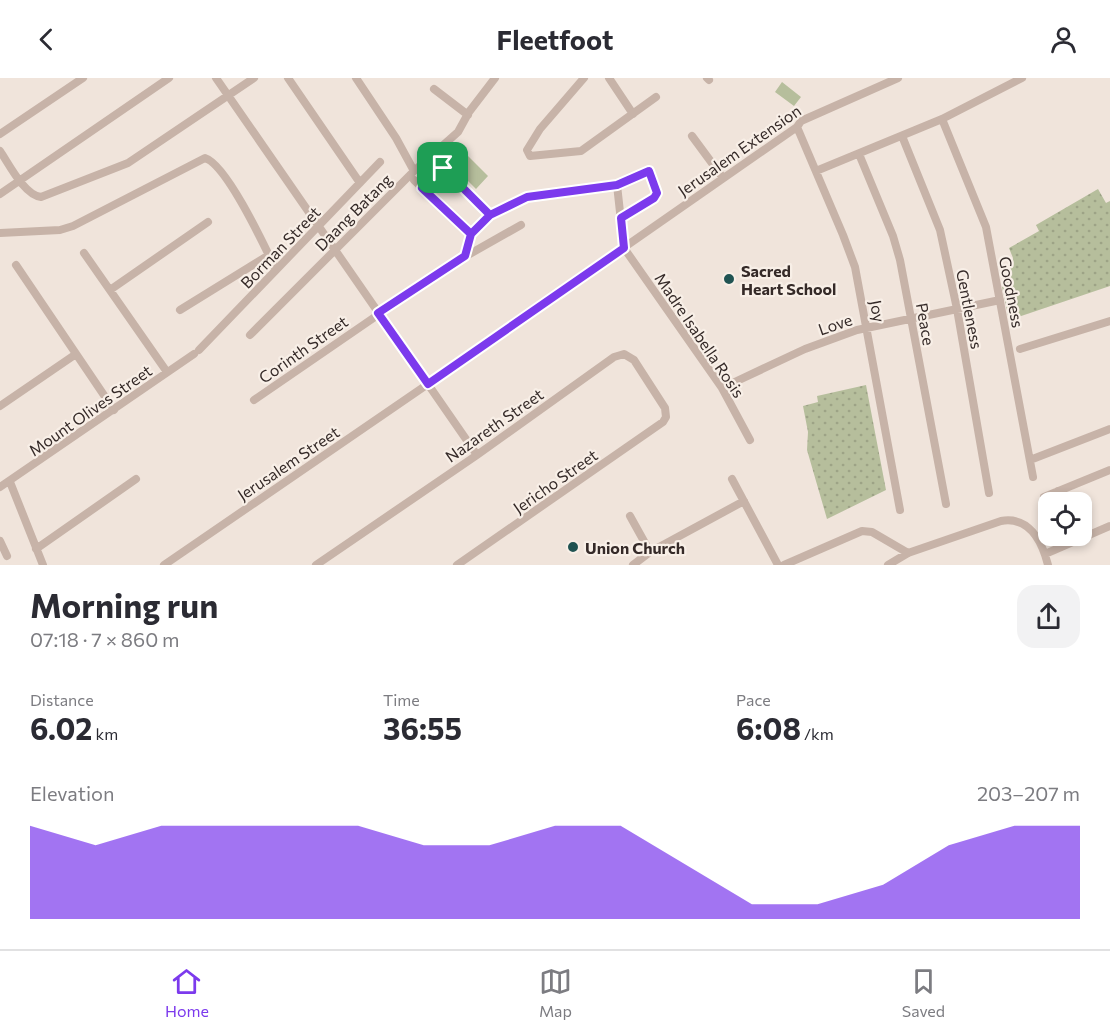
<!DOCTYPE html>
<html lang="en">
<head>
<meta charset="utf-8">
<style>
	:root { --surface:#fff; --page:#f2f2f3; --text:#2b2b33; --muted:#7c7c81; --line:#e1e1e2; --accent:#7c3aed }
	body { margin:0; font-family:Commissioner,sans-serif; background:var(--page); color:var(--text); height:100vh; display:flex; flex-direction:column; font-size:22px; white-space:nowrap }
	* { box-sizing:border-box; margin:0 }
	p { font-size:20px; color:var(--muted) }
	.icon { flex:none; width:33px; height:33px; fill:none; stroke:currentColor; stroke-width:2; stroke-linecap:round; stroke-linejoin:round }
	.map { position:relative; height:487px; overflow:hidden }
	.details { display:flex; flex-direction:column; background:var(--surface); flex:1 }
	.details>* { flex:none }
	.buttons { position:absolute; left:1038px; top:414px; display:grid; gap:12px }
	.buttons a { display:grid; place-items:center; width:54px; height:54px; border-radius:12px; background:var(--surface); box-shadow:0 3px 9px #0003; font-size:30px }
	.pin { position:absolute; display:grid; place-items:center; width:51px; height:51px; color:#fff; margin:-26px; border-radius:12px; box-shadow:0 3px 9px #0006 }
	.round { display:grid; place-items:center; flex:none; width:63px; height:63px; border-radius:18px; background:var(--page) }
	.head { display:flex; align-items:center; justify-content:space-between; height:102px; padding:0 30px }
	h1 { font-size:33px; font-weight:700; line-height:45px }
	.stats { display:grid; grid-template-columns:repeat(3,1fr); gap:9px; height:102px; padding:6px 30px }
	.stats div { display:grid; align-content:center }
	.stats b { font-size:30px; font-weight:700 }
	.stats small { font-size:16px; font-weight:400 }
	.stats p { font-size:16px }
	.chart { height:168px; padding:12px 30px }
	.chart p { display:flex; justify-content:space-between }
	.chart svg { width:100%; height:108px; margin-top:6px; fill:var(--accent); opacity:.7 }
	header { display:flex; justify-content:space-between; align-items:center; height:78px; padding:0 30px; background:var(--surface); font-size:27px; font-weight:700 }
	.tabs { display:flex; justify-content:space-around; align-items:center; height:84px; border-top:2px solid var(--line); background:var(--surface); font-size:16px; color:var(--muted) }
	.tabs a { display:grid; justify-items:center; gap:3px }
	.tabs .active { color:var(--accent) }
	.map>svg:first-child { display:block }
	.grass { fill:url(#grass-dots) }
	.pitch { fill:#b6be9c }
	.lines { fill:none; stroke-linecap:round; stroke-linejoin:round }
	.minor { stroke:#c7b3a8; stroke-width:8 }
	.route-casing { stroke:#fff; stroke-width:12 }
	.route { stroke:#7c3aed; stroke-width:8 }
	.poi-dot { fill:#205352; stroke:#f8efe7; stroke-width:2 }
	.labels { text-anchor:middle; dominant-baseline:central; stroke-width:4.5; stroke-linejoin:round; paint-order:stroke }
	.street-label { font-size:16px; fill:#352a28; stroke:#f8efe7 }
	.poi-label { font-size:16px; font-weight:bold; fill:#352a28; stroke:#f8efe7; text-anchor:start }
</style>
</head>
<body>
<header><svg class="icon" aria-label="back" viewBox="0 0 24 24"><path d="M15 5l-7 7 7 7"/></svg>Fleetfoot<svg class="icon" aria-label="person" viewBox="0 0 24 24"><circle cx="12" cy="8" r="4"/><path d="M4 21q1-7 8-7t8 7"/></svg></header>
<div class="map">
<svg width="1110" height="487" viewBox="0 0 1110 487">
	<defs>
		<pattern id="grass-dots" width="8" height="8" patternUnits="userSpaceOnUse" patternTransform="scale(1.5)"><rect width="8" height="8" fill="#b6be9c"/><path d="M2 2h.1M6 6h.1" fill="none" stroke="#9da386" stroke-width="1.8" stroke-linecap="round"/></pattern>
	</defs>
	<rect width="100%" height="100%" fill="#f0e4db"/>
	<!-- grass -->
	<path class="grass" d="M1098 111 1106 125 1110 123V208L1009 242 1002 209 1008 202 1013 180 1009 170 1039 153 1036 147Z
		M866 307 886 412 827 441 807 372 808 354 803 328 818 324 817 318Z"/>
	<!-- pitch -->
	<path class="pitch" d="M782 4 801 19 794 28 775 14Z
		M465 75 488 98 476 111 452 87Z"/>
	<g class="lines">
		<!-- minor -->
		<path class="minor" d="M216 0 477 377
			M288 0 360 105
			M356 0 396 60 414 93
			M584 0 540 51 527 72 530 78 581 73 656 19
			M609 0 633 36
			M707 0 709 2
			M434 11 468 37
			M942 41 986 149 1033 399
			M797 49 843 157 855 189 900 432
			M0 56 83 0
			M692 58 723 100
			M902 58 940 152 957 231 989 415
			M0 73C9 86 24 117 41 119L128 85 254 0
			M859 76 893 158 900 182 946 426
			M443 90 490 137
			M816 93 942 41 1022 0
			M414 102 471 156
			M617 107 624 170 722 310 750 362
			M422 110 462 72
			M0 116 169 0
			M0 155 60 152 73 148 205 80C227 87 265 169 276 192
			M471 156 490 137 527 119 617 107 649 93 657 117 621 140
			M84 175 167 294
			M465 178 471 156
			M16 187 114 332
			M110 212 208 144
			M180 232 269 177
			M250 257 414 93 458 54 469 34 495 0
			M1020 271 1110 243
			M199 272 380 84
			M722 310 805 271 857 252 1000 222
			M254 322 452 186 521 147
			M0 328 76 276
			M1030 382 1110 351
			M732 401 778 487
			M10 404 43 487
			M0 409 194 276
			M1058 413 1063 424
			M1044 419 1110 392
			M630 438 650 474
			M0 463 7 478
			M36 471 136 401
			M1045 476 1110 448
			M164 487 428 306 797 49 801 43 898 0
			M316 487 477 377 614 279 624 276 634 282 665 330 666 339 663 344 457 487
			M633 487 650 474 744 423
			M784 487 862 453 872 454 908 475
			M888 487 908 475 1001 443C1029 438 1042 463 1048 487"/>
	</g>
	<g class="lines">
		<defs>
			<path id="route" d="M443 90 490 137 471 156 465 178 378 235 428 306 624 170 621 140 654 120 657 115 649 93 617 107 527 119 490 137 471 156 422 110 443 90"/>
		</defs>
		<!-- route casing -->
		<use href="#route" class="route-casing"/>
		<!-- route -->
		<use href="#route" class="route"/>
	</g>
	<!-- markers -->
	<g class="poi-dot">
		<circle cx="729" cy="201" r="6"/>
		<circle cx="573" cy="469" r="6"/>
	</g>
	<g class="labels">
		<!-- street labels -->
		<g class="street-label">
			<text transform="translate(739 72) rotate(-35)">Jerusalem Extension</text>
			<text transform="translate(353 134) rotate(-45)">Daang Batang</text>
			<text transform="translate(280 169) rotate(-46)">Borman Street</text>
			<text transform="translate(1012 214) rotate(79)">Goodness</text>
			<text transform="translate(970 231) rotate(79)">Gentleness</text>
			<text transform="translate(878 233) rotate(79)">Joy</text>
			<text transform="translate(835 246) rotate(-19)">Love</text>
			<text transform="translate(926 246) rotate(80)">Peace</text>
			<text transform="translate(700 257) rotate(56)">Madre Isabella Rosis</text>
			<text transform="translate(303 271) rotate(-35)">Corinth Street</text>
			<text transform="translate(90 332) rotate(-35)">Mount Olives Street</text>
			<text transform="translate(494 347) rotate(-35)">Nazareth Street</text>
			<text transform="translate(288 385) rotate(-34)">Jerusalem Street</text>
			<text transform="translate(555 403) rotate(-35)">Jericho Street</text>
		</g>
		<!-- poi labels -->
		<g class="poi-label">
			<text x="741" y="192">Sacred<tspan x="741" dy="18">Heart School</tspan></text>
			<text x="585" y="469">Union Church</text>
		</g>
	</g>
</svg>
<div class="buttons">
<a><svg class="icon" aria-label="locate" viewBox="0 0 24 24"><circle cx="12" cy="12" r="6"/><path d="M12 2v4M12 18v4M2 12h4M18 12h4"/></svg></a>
</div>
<div class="pin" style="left:443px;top:90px;background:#1e9e55"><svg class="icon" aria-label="arrive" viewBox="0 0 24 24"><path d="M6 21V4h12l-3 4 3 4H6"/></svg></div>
</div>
<section class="details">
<div class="head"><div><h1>Morning run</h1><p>07:18 · 7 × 860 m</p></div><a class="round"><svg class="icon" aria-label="share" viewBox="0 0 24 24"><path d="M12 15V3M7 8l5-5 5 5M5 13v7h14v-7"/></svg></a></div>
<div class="stats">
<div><p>Distance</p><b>6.02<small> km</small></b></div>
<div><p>Time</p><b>36:55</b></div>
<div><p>Pace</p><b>6:08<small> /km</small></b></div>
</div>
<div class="chart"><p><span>Elevation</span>203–207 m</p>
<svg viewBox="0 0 160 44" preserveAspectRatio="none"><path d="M0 44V6L10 14L20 6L30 6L40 6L50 6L60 14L70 14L80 6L90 6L100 22L110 38L120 38L130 30L140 14L150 6L160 6V44z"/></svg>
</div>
</section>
<nav class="tabs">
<a class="active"><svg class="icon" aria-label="home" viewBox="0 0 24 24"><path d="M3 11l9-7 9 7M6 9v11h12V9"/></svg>Home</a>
<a><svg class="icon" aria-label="map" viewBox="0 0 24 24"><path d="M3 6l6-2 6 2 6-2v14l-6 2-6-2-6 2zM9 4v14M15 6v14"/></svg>Map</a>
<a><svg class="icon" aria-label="saved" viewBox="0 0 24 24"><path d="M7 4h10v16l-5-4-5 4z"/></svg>Saved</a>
</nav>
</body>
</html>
